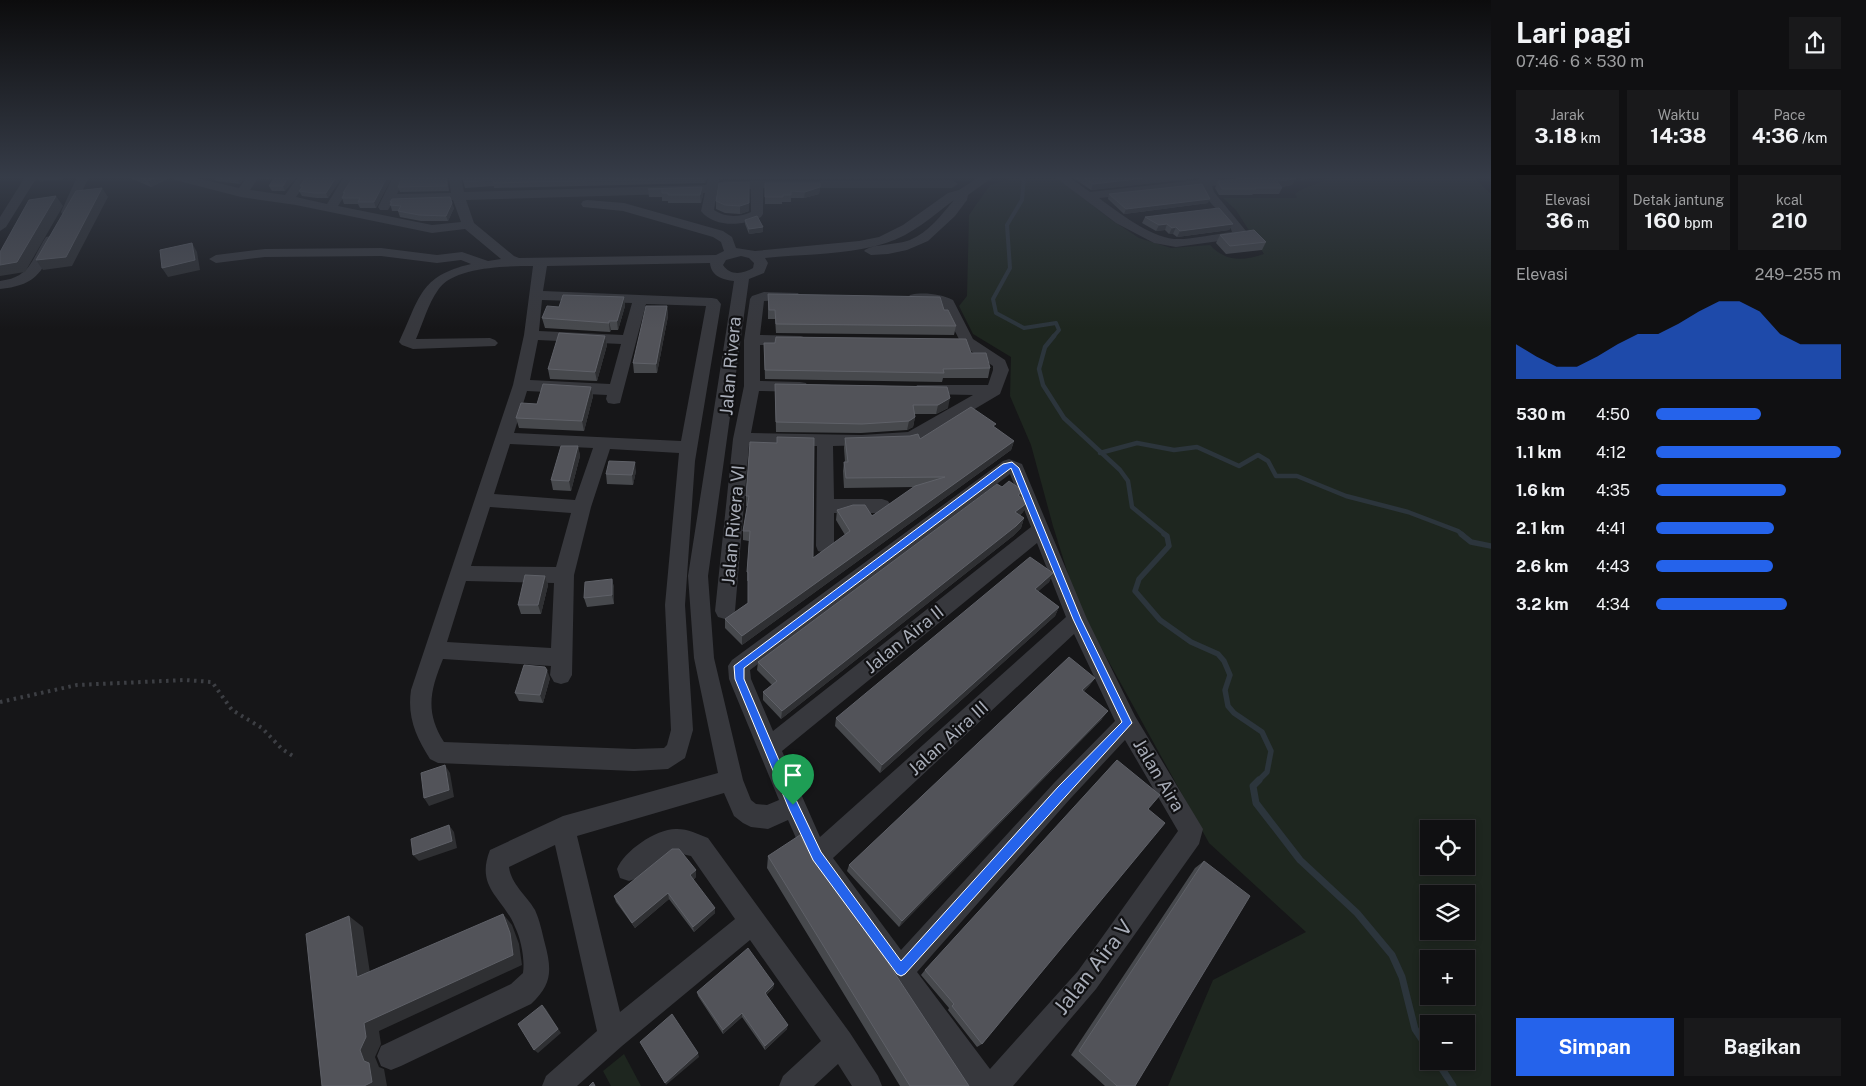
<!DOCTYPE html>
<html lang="id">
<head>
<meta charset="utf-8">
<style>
	:root { --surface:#101012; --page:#19191b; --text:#f1f3f6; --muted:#9c9d9f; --line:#303032; --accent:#2563eb }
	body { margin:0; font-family:"Public Sans",sans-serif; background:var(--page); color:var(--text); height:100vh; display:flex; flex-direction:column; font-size:19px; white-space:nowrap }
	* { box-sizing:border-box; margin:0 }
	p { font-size:16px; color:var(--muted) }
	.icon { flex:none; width:28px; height:28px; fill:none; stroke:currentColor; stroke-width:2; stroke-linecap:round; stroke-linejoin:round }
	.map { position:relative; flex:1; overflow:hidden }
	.details { display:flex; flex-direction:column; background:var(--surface); width:375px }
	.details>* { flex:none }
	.buttons { position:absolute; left:1420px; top:820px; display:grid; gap:10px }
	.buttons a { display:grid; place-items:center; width:55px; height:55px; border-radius:0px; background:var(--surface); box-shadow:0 2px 8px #0003,0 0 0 1px var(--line); font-size:25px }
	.pin { position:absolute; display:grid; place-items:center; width:42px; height:42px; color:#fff; margin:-51px -21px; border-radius:50% 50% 50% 0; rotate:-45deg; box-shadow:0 0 5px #0007 }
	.pin .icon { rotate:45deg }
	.round { display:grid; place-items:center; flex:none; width:52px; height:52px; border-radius:0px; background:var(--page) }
	.head { display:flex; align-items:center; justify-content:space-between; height:85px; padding:0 25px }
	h1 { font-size:28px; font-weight:700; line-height:38px }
	.figures { display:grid; grid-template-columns:repeat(3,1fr); gap:8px; height:85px; padding:5px 25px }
	.figures div { display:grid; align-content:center; border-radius:0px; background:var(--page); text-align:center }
	.figures b { font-size:21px; font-weight:700 }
	.figures small { font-size:14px; font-weight:400 }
	.figures p { font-size:14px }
	.chart { height:140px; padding:10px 25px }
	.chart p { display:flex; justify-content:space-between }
	.chart svg { width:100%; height:90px; margin-top:5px; fill:var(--accent); opacity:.7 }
	.cta { display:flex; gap:10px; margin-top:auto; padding:10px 25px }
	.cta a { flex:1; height:58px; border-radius:0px; background:var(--accent); color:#fff; font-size:20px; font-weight:700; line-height:58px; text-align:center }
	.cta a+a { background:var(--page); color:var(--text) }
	ul { padding:0 25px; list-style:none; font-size:16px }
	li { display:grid; grid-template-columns:80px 60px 1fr; align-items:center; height:38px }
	li i { height:12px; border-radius:6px; background:var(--accent) }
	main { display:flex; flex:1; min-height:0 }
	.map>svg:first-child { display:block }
	.green { fill:#1e261f; fill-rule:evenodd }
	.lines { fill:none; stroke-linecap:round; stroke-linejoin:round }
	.stream-far3 { stroke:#2c353c; stroke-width:4 }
	.stream-far2 { stroke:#2c353c; stroke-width:4.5 }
	.stream-far1 { stroke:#2c353c; stroke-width:5.5 }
	.stream { stroke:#2c353c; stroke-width:7 }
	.path { stroke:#3d3f44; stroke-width:4; stroke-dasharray:2.5 4.5; stroke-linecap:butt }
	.minor { fill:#37383d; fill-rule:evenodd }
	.wall { fill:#47494d }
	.shaded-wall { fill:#2f3033 }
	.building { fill:#525359; stroke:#5f6168 }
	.route { fill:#2563eb; stroke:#fff; fill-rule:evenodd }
	.labels { text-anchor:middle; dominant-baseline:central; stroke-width:4.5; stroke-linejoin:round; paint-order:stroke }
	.street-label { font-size:18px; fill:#a8adb8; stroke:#111113 }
	.near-street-label { font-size:21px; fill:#a8adb8; stroke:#111113 }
</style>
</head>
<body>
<main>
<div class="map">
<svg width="1491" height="1086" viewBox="0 0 1491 1086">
	<rect width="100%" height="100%" fill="#161618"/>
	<!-- green -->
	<path class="green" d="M1007 177H1056L1110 219 1139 238 1171 248 1210 245C1226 262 1243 261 1264 254L1236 210 1223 198H1297L1295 194C1305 185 1319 186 1328 177H1473L1491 194V1086H1168L1213 980 1306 932 1209 843 1078 606 1053 526 1031 445 1010 396 1011 357 973 334 959 306 967 296 969 215 990 185 1008 180ZM1429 829H1466V866H1429ZM1429 894H1466V931H1429ZM1429 959H1466V996H1429ZM1429 1024H1466V1061H1429Z
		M624 1054 641 1086H611L603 1071Z"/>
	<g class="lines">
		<!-- stream-far3 -->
		<path class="stream-far3" d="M1024 177 1022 200 1007 225 1010 268 993 299 996 313 1024 328 1056 323 1059 330 1053 337"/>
		<!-- stream-far2 -->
		<path class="stream-far2" d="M1054 336 1045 347 1039 369 1043 385 1064 418 1120 470 1128 481 1132 507 1166 535
			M1100 453 1137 443 1174 450 1197 447 1239 466 1258 455 1268 461 1276 476H1297L1346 496 1408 512 1458 531 1463 535"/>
		<!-- stream-far1 -->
		<path class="stream-far1" d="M1164 534 1167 536 1169 546 1139 579 1135 591 1160 620 1191 642 1218 654 1224 661 1230 675 1225 690 1228 706 1234 713 1262 732 1271 751 1267 772 1258 781
			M1461 534 1471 542 1491 546"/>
		<!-- stream -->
		<path class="stream" d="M1259 780 1253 786 1256 803 1300 860 1357 913 1392 955 1402 977 1415 1029 1429 1050
			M1437 1061 1453 1086"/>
		<!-- path -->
		<path class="path" d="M0 702 77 685 185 680 212 682 232 710 262 728 282 749 296 758"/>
		<!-- minor -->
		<path class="minor" d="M25 177H37L6 227 0 231V217Z
			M77 177H89L71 215H63L61 212Z
			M173 177H192L239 188 247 177H259L250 190 285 195 298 177H310L296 197 327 204 344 177H356L338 206 432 225 461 222 453 200 393 202 388 210H380L378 207 393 177H405L397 194 451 193 449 177H461L464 192 706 185 709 177H719V184L724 181 952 180 958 184 952 188H763V214L761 217C744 226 714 228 701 211L705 193 466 200 474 223 514 256 519 258 716 255 724 251 721 242 713 237 623 211 583 207 581 204 583 201 587 200 624 203 723 231 732 237 736 248 755 251 859 241 879 237 903 225 948 193 959 190 979 177H993L968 195 967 200 955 216 928 241 907 250 888 254 871 255 864 251C870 244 899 245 910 240 929 232 941 215 954 200 933 216 912 235 886 243 849 255 803 254 765 258L768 263 764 273 749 279 708 576 714 658 743 780 751 800 756 804 767 805 779 800 729 679 728 666 732 660 1003 461 1009 459 1022 464 1087 619 1135 716 1203 829 1199 844 1096 989 1013 1086H967L808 865 788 820 768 829 751 827 743 823 734 816 724 793 577 836 620 1012 735 919 691 856 677 853 669 854 638 878 629 881 620 878 617 869C624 851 657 828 677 829 688 829 698 834 708 838L850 1033 878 1076 882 1086H852L838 1064 814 1086H779L783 1076 821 1041 750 940 622 1046 577 1086H542L546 1076 597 1031 555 845 509 867C511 884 527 896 535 910 540 921 542 932 545 944 552 970 552 985 531 1004L401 1066 391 1070 381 1066 377 1056 381 1046 511 984 523 973C525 959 521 939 515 927 503 897 475 888 490 850L563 816 718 773 694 658 688 576 734 281C723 280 711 276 710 263L547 266 543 291 712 298 717 299 721 304 695 461 685 605 693 730 685 758 668 769 634 771 438 763 430 759C416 737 407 717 411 690L513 385 524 335 533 266C509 266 453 266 438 290 428 304 423 323 416 339L490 338 495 340 498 343 495 346 413 349 402 345 399 342C420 298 419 276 471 264L461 260 437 263 381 256 265 257 216 263 209 259 216 255 265 249 381 248 437 255 462 252 488 261 501 259 465 229 432 233 296 205 241 197 175 180ZM718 186 724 189H751V212C739 218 724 217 714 210ZM741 256 749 258 754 263 753 268C743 274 730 276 723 265L726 260ZM542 300 632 303 623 335 539 331ZM646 304 706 306 681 441 514 433 527 391 607 395 606 399 608 403 614 404 620 403ZM538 340 621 344 610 384 530 380ZM510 444 593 448 575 500 494 494ZM610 449 679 453 665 605 671 730 667 745 664 748 634 749 444 742C425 712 430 691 443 659L551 666 550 675 554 682 561 684 568 682 572 675 574 575 591 507ZM1010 474 1031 527 773 731 751 679 750 670ZM490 507 571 513 556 567 471 566ZM1037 543 1066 617 820 837 782 751ZM466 581 554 583 551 648 447 642ZM1074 634 1115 721 1054 783 901 950 833 858ZM1125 740 1178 831 1078 971 990 1069 917 972 1070 799Z
			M1055 177H1069L1090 192 1199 180V177L1220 179 1222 182 1220 185 1212 186 1214 192 1246 231 1241 238 1176 247 1154 243 1116 223ZM1201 187C1207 204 1229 218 1232 232 1215 234 1190 240 1174 239 1149 236 1119 213 1099 198Z
			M51 236 58 240C41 271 39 285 0 289V281C31 277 31 260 46 237Z
			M764 292 798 293 800 296 798 299 764 301 760 335 801 336 806 338 809 341 806 344 801 346 760 345V381L800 382 806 383 808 387 806 391 800 392 759 391 751 433 861 435 908 432 973 395 923 394 917 393 915 389 917 385H988L993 370V366L962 345 942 306 910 301 908 298 910 295C923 292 941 294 953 300L973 339 1005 360 1009 370 1000 394 924 439 908 444 833 446 834 499H882L888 501 891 506 888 511 882 513H834V546L832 551 825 553 818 551 816 546 817 446 749 445 735 611 732 617 725 619 718 617 715 611 733 439 744 386V340L750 299 752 296Z"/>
	</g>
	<!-- wall -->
	<path class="wall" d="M128 177H171L151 187Z
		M214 177H245L240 184 216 181Z
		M259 177H296L285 191H272L269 186 274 179H260Z
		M342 177 328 198H317L302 196 299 191 301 188 300 186Z
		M392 177 376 208H360L358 204H344L342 198 344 195 343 193Z
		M447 177 449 191 400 192 398 187Z
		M462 177H708L705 183 494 188V186L465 188Z
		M720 177H941V178L721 179Z
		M1072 177H1198L1197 178 1091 190Z
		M1218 181 1292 185 1281 187 1282 188 1279 194H1253L1252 195H1219L1215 188Z
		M719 183 749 211 740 214 725 213 716 209V201Z
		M765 183 820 187 819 194 804 198H791V202H782V204H765Z
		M702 187 703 195 701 203H668V201H662V197H649L648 189Z
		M1109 194 1208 203 1124 214 1108 199Z
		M390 202 454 208 448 221H421L400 217 398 211H392Z
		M1145 217 1233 224 1229 230 1177 237 1173 234H1169L1165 230 1156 231 1142 223Z
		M745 220 763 227V232L749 234 745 224Z
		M1220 235 1266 242 1262 250 1226 254 1216 243Z
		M768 294 944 310 956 326 954 335 776 333 775 319H768Z
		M624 297 625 306 618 330H611L610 332 545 328 542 318 559 307Z
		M667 306 668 316 657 373H634L633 363Z
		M605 336 607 345 597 381 550 379 548 369Z
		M764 343 971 353 990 368 988 378H943L942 382 765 379Z
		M775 384 947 387 948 408 936 414H915V417L913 427 907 430 861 433 776 432Z
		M591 387 593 396 584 431 519 428 516 418 537 404Z
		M995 428 1014 441 1011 450 742 645 725 628V619L748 603V581H747V572L749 541 743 540V531L747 506H746V496L750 442 813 558 845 535 836 520 837 510 872 516 914 487 844 488 843 471 844 462H845L844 448 845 438 920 439Z
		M578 446 580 456 571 491 553 490 551 480Z
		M636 471 633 485 607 484 606 474Z
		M1020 497 1027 503 1023 512 1020 515 1024 518 1021 528 1013 536 781 719 763 700V692L772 685 757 670 758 662Z
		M1053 573 1049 582 1038 591 1059 607 1055 616 880 773 835 726 836 718Z
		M545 576 548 585 541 614H521L518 605Z
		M612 579 614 588V604L587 607 584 598Z
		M550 678 543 703 519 701 515 693Z
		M1095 678 1089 686 1083 692 1102 719 899 927 847 871 849 865Z
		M1148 809 982 1044 977 1047 948 1010 949 1008 921 975 925 970Z
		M809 853 969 1086H900L767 868 768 856Z
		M1204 861 1135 1086H1105L1071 1055 1195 868Z
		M696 877 693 880 715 913 694 932 669 899 635 928 616 902 614 896Z
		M774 984 773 988 766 995 787 1029 765 1050 742 1017 723 1034 698 996 697 992Z"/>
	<!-- shaded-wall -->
	<path class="shaded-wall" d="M36 177H64L63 179 40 182Z
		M156 177H171L151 187 148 181Z
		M238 177H245L240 184 237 178Z
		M289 177H296L285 191 283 186Z
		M336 177H342L328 198 326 193Z
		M387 177H392L376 208 374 202Z
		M705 177H708L705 183 704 178Z
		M1153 177H1198L1197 178 1091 190 1093 184Z
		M1302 177H1316L1301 180Z
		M1296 179 1292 185 1274 188 1277 181Z
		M702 187 703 195 701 203 700 195Z
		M820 187 819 194 804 198 805 192Z
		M102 188 108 197 72 266 43 270 36 260Z
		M56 196 63 206 25 272 0 276V265Z
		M1210 199 1208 203 1124 214 1126 209Z
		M452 203 454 208 448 221 446 216Z
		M749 203V211L740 214V206Z
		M1167 224 1165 230 1156 231 1159 225Z
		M1233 224 1229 230 1177 237 1180 231Z
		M763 227V232L749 234V229Z
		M1176 227 1173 234H1169L1172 228Z
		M192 243 197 252 200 270 168 277 162 268Z
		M624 297 625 306 618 330 617 321Z
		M667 306 668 316 657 373 656 364Z
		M609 321 611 330 610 332 609 323Z
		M605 336 607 345 597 381 595 372Z
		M591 387 593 396 584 431 582 421Z
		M950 398 948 408 936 414 938 405Z
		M915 417 913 427 907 430 909 421Z
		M1014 441 1011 450 742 645V636Z
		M578 446 580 456 571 491 569 481Z
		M635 462 636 471 633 485 632 475Z
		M1027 503 1023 512 1012 521 1015 512Z
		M1024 518 1021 528 1013 536 781 719 782 711Z
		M1053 573 1049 582 1031 598 1035 589Z
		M545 576 548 585 541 614 538 605Z
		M612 579 614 588V604L612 595Z
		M1059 607 1055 616 880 773 882 765Z
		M547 670 550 678 543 703 540 695Z
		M1095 678 1089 686 1076 698 1082 690Z
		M1108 711 1102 719 899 927 902 921Z
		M445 765 450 773 454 797 429 806 424 798Z
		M449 825 454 832 457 848 419 861 413 855Z
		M696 870V877L691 881 690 875Z
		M668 893 669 899 635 928 632 923Z
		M715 908V913L694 932 693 927Z
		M503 914 512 925 519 944 522 965 379 1031 381 1044 375 1057 379 1067 384 1069 387 1086H364V1061L360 1050 364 1023Z
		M349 916 363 927 372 986 357 977Z
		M774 984 773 988 764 997 765 993Z
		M542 1005 546 1009 561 1033 538 1053 534 1050Z
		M742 1013V1017L723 1034V1030Z
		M788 1025 787 1029 765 1050V1046Z
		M698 1053 699 1057 666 1085 665 1083Z"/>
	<!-- building -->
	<path class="building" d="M138 177H156L148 181Z
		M226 177H238L237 178Z
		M275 177H289L283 186H269Z
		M306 177H336L326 193H314L299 191 303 186H300Z
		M353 177H387L374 202H358L360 198H342L345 192 343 193Z
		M402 177H446L447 186 398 187Z
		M462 177H705L704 178 493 183 494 180 464 182Z
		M1083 177H1153L1093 184Z
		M1255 177H1294L1296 179 1277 181 1282 188H1255L1256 189H1222L1218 181Z
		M749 182V203L740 206 725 205 716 201 719 183Z
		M765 183H820V187L805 192 791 191V195H783V197H765Z
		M1202 184 1210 199 1126 209 1109 194Z
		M702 187 700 195H668V193H662V189H648Z
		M102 188 66 257 36 260 76 191Z
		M56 196 17 262 0 265V252L29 200Z
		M450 197 452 203 446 216 419 215 398 211 401 206 390 205 392 202H390L392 199Z
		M1219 208 1233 224 1180 231 1176 227 1172 228 1167 224 1159 225 1145 217Z
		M757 216 763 227 749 229 745 220Z
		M1254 230 1266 242 1230 246 1220 235Z
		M192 243 195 260 162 268 160 250Z
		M768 294 940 297 944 310H948L956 326 776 324 775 310H769Z
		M563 295 624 297 617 321H609V323L542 318 547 306 559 307Z
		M646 306H667L656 364 633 363Z
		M559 333 605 336 595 372 548 369Z
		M776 337 966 339 971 353H986L990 368 943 369 944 373 765 370 764 343H775Z
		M543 384 591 387 582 421 516 418 521 403 537 404Z
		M775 384 947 387 950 398 938 405H913L915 417 909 421 862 424 776 422Z
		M971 407 996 424 993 426 1014 441 742 636 725 619 748 603V572H747L750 531H743L749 496H746L750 442 777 443V437L814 438 813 558 850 531 837 510 853 505H865L872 516 915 486 945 477 846 478 844 462H848L845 438 910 436 918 434 920 439Z
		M561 446H578L569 481 551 480Z
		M609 461 635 462 632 475 606 474Z
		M1009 481 1022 490V492L1018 495 1027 503 1015 512 1024 518 1016 526 782 711 763 692 777 681 758 662 997 484 1002 487Z
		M1030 557 1053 573 1035 589 1059 607 882 765 836 718Z
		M525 575 545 576 538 605H518Z
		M612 579V595L584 598 585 582Z
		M1069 657 1095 678 1082 690 1108 711 902 921 849 865Z
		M524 665 545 667 547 670 540 695 515 693Z
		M1117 760 1160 795 1148 809 1165 823 982 1044 952 1006 954 1004 925 970Z
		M445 765 449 790 424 798 421 773Z
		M449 825 452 841 413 855 411 839Z
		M800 835 809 853 888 963 969 1086H910L768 856Z
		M672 849H679L696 870 690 875 715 908 693 927 668 893 632 923 614 896Z
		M1204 861 1250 896 1135 1086H1117L1079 1051Z
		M503 914 510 933 513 955 364 1023 366 1037 360 1050 364 1061 369 1063 372 1082 364 1086H322L306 934 349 916 357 977Z
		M748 948 774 984 765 993 788 1025 765 1046 742 1013 723 1030 697 992Z
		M542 1005 558 1029 534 1050 518 1024Z
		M672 1014 698 1053 665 1083 640 1042Z
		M593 1082 595 1086H589Z"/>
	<!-- sky -->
	<linearGradient id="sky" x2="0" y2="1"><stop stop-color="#0c0c0d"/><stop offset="0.54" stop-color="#363c48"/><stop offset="1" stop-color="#363c48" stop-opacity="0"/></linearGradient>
	<rect width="1491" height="329" fill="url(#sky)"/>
	<!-- route -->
	<path class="route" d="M1012 462 1019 468 1081 619 1132 723 905 974 901 976 897 974 813 860 789 809 735 679 734 666 1003 464ZM1011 468 1073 619 1122 722 1058 787 901 961 821 852 797 802 744 679V668Z"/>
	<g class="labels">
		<!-- street labels -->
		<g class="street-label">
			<text transform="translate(730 366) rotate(-85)">Jalan Rivera</text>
			<text transform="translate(733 525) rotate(-85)">Jalan Rivera VI</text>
			<text transform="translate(904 639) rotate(-39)">Jalan Aira II</text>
			<text transform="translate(948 738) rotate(-42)">Jalan Aira III</text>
			<text transform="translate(1159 775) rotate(59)">Jalan Aira</text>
		</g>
		<!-- near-street labels -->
		<g class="near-street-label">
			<text transform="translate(1093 967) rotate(-52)">Jalan Aira V</text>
		</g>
	</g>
</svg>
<div class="buttons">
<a><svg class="icon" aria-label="locate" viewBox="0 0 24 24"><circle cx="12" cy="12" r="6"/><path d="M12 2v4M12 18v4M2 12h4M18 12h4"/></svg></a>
<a><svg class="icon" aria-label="layers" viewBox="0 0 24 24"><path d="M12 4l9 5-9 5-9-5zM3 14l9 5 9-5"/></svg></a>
<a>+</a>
<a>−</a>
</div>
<div class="pin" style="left:793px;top:805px;background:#1e9e55"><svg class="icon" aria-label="arrive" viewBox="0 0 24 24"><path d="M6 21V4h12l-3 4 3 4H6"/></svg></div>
</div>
<section class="details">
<div class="head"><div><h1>Lari pagi</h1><p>07:46 · 6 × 530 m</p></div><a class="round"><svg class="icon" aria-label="share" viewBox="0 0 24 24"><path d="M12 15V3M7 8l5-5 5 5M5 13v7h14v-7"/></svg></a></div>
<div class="figures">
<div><p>Jarak</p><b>3.18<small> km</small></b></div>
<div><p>Waktu</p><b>14:38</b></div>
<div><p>Pace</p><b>4:36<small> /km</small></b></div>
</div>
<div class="figures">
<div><p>Elevasi</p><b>36<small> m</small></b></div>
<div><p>Detak jantung</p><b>160<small> bpm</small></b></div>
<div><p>kcal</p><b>210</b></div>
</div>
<div class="chart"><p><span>Elevasi</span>249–255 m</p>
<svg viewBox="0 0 160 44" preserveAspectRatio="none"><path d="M0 44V27L10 33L20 38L30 38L40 33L50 27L60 22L70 22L80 17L90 11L100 6L110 6L120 11L130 22L140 27L150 27L160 27V44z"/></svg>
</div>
<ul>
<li><b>530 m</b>4:50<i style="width:57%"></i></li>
<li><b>1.1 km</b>4:12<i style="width:100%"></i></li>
<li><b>1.6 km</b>4:35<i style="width:70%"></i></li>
<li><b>2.1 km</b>4:41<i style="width:64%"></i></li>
<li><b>2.6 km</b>4:43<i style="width:63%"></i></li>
<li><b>3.2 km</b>4:34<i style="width:71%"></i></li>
</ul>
<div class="cta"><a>Simpan</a><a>Bagikan</a></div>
</section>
</main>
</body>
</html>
